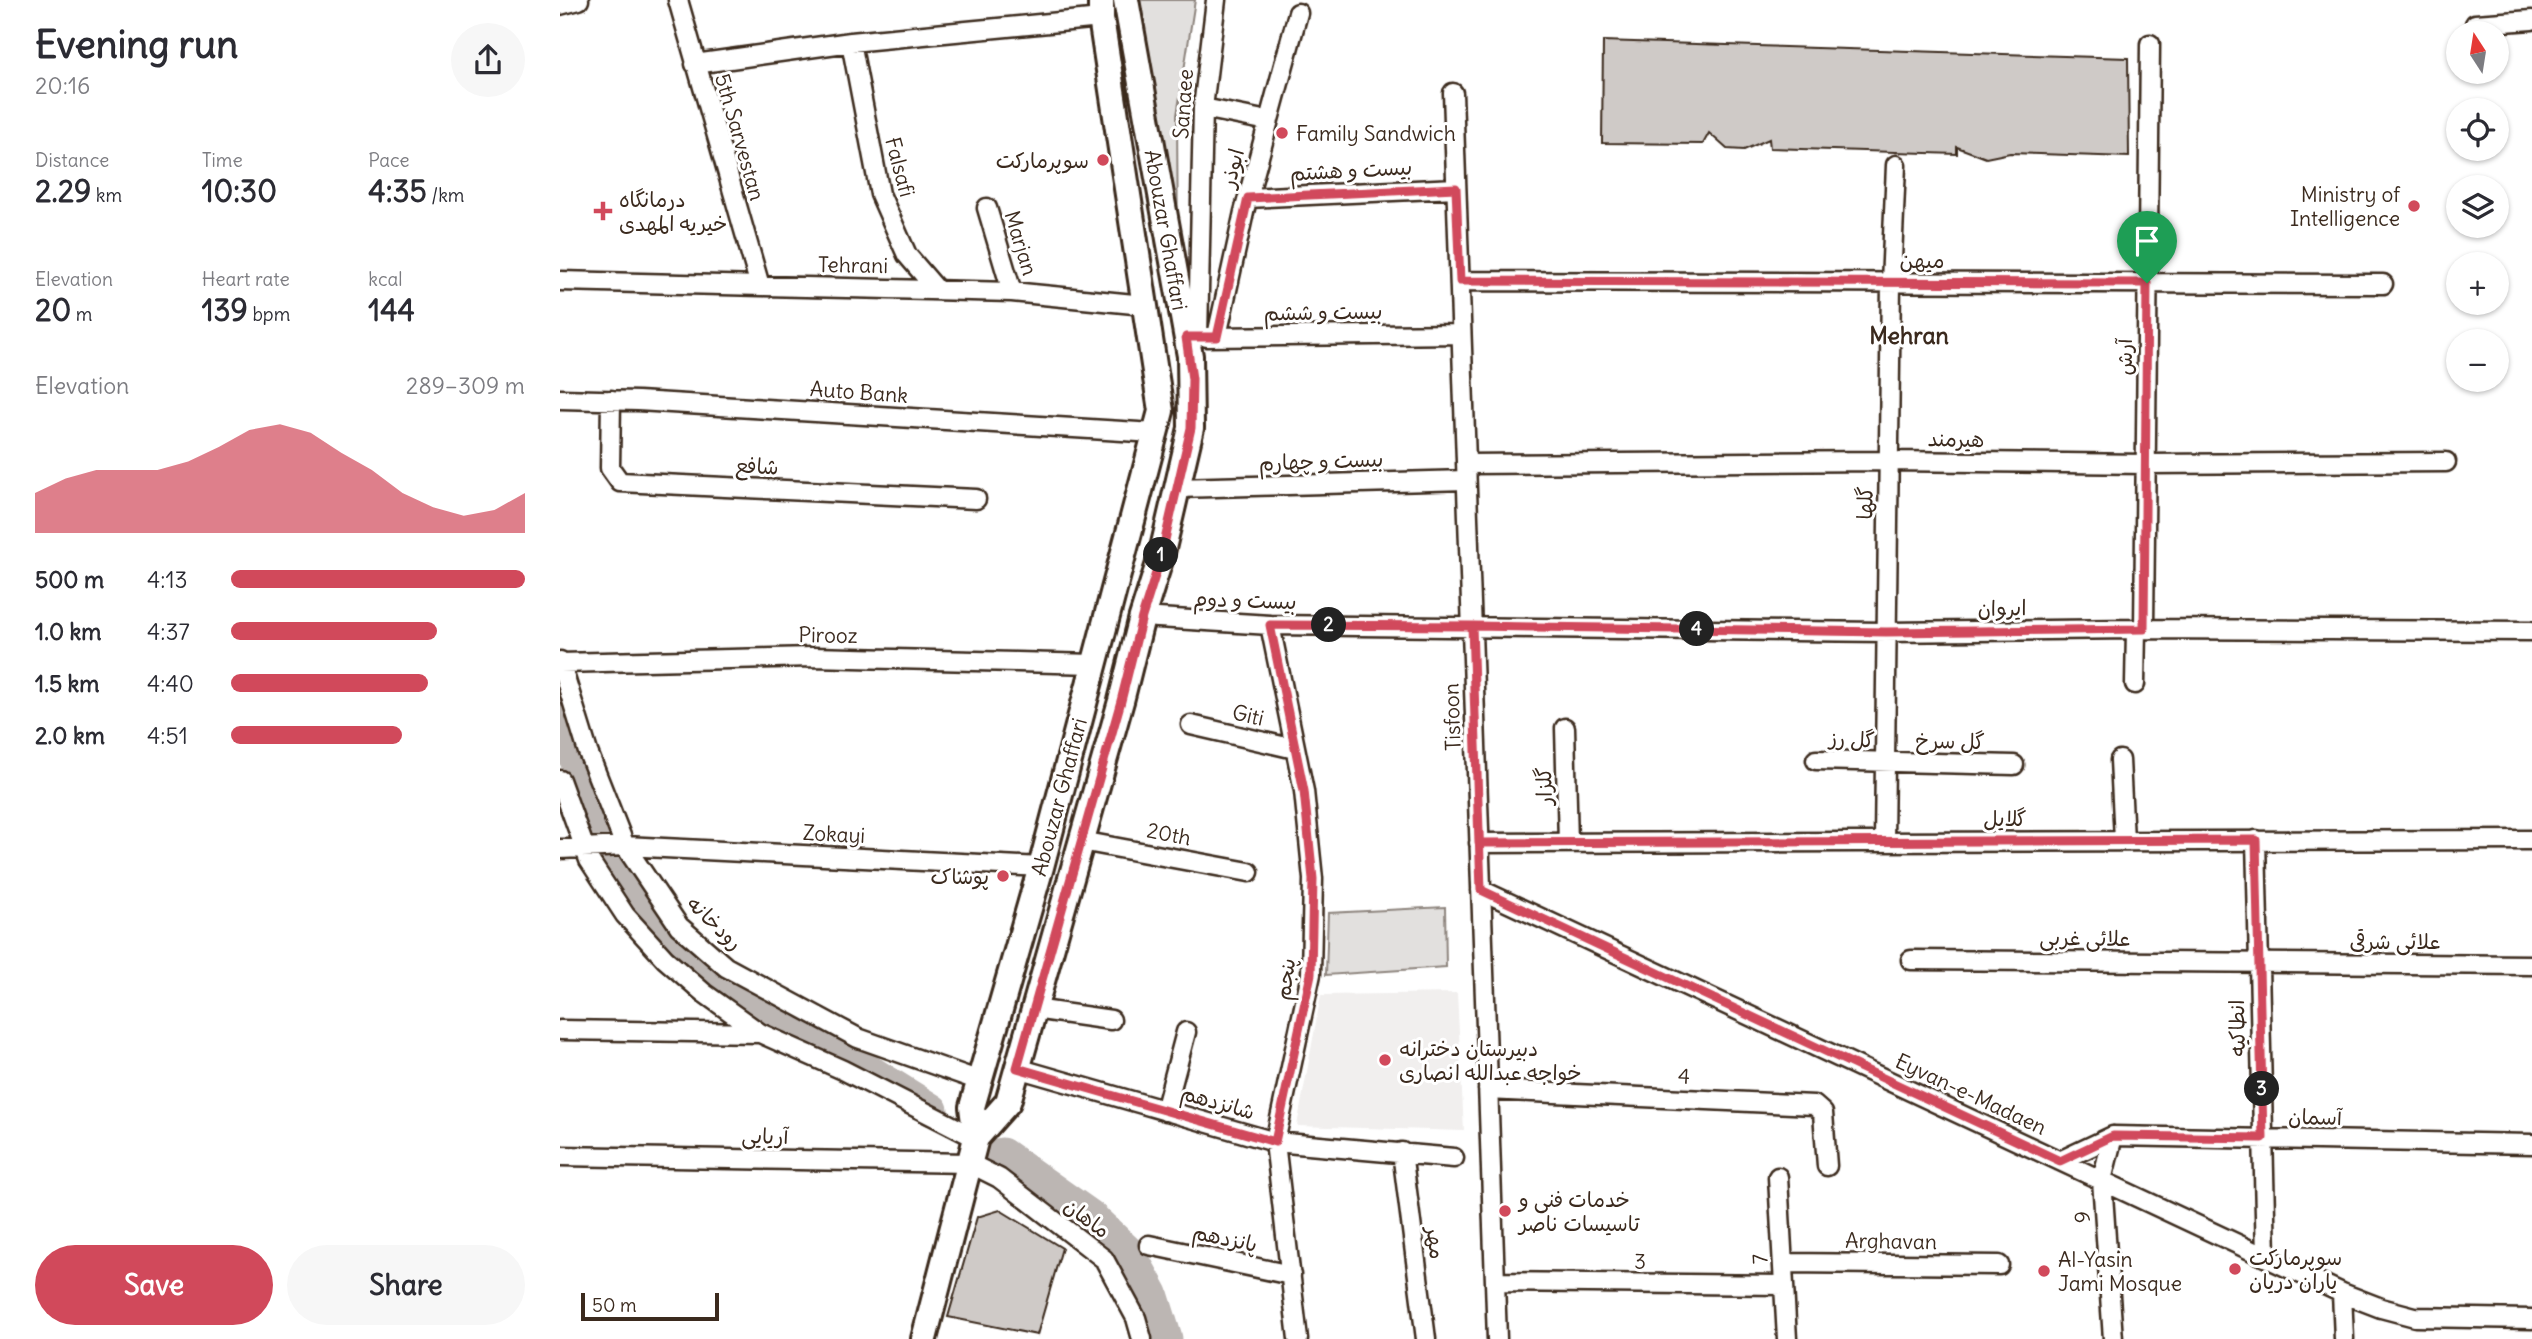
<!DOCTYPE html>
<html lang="en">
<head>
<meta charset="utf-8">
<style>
	:root { --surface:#fff; --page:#f7f7f7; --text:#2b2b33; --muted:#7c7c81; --accent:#d1495b }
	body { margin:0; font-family:Delius,"Playpen Sans Arabic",sans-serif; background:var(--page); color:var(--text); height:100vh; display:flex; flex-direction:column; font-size:26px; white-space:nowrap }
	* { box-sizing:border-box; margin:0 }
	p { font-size:23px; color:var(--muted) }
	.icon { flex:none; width:38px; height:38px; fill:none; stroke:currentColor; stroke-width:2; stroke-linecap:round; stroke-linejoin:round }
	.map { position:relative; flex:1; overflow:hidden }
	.side { display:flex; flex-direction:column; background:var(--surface); width:560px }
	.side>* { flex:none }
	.needle { width:46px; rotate:348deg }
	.controls { position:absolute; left:1886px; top:21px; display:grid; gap:14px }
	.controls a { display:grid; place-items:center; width:63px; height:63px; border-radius:50%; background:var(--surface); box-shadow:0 2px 5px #0004; font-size:35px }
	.scale { position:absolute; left:21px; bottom:18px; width:138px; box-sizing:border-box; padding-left:7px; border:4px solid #3b2a1e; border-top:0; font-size:19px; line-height:24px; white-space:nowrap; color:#3b2a1e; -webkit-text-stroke:5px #fff; paint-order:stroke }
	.pin { position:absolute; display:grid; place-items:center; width:60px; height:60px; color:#fff; margin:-72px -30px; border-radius:50% 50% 50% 0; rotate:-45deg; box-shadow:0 0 7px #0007 }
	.pin .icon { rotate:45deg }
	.km { position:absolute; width:35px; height:35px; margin:-18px; border-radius:50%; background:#222; color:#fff; font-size:19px; line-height:35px; text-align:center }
	.round { display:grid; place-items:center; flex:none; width:74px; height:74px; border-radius:37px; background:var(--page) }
	.head { display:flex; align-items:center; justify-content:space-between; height:119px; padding:0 35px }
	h1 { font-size:38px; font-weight:700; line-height:52px }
	.figures { display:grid; grid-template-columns:repeat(3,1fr); gap:10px; height:119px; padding:7px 35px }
	.figures div { display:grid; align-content:center }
	.figures b { font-size:30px; font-weight:700 }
	.figures small { font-size:19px; font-weight:400 }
	.figures p { font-size:19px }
	.chart { height:196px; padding:14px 35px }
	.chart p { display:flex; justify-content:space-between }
	.chart svg { width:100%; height:126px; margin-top:7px; fill:var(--accent); opacity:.7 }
	.action { display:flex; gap:14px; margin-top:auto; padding:14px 35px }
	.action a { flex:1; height:80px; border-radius:42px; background:var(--accent); color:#fff; font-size:28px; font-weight:700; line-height:80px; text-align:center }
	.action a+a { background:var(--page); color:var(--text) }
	ul { padding:0 35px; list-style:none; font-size:23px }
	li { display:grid; grid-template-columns:112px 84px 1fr; align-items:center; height:52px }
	li i { height:18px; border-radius:9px; background:var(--accent) }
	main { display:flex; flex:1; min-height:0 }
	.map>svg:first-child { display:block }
	.built { fill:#f1efee }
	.green { fill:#e2e0de; stroke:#8e857e; stroke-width:2 }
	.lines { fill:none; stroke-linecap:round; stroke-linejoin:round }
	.river { stroke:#bcb6b3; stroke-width:33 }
	.building { fill:#cfcac7; stroke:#3b2a1e; stroke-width:2 }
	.street-casing { stroke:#3b2a1e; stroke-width:23 }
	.secondary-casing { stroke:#3b2a1e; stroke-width:30 }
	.street { stroke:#fff; stroke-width:18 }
	.secondary { stroke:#fff; stroke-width:24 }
	.route-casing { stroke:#fff; stroke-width:14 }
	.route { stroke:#d1495b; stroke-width:9 }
	.poi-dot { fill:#d1495b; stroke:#fff; stroke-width:2.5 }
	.labels { text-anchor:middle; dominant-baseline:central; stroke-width:6; stroke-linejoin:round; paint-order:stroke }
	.street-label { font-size:21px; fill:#3b2a1e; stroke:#fff }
	.poi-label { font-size:21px; fill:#3b2a1e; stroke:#fff; text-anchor:start }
	.neighbourhood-label { font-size:23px; font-weight:bold; fill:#3b2a1e; stroke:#fff }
</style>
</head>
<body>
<main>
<section class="side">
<div class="head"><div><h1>Evening run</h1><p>20:16</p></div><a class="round"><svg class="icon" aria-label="share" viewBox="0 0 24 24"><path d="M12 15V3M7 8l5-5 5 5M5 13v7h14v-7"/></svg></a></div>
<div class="figures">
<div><p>Distance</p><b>2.29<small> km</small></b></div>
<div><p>Time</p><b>10:30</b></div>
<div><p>Pace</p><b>4:35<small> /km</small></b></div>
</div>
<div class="figures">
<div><p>Elevation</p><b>20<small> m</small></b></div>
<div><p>Heart rate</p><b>139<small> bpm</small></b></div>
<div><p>kcal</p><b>144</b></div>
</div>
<div class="chart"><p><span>Elevation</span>289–309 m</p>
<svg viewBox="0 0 160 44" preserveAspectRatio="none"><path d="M0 44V30L10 25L20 22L30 22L40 22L50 19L60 14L70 8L80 6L90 9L100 16L110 22L120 30L130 35L140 38L150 36L160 30V44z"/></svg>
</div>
<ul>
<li><b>500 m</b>4:13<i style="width:100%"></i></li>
<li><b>1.0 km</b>4:37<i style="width:70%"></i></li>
<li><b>1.5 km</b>4:40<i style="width:67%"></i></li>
<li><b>2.0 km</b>4:51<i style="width:58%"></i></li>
</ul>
<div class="action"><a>Save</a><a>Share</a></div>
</section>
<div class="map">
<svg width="1972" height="1339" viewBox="0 0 1972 1339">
	<rect width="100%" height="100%" fill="#fff"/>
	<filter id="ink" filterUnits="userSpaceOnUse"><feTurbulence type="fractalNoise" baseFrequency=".0143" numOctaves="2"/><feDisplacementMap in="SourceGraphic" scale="14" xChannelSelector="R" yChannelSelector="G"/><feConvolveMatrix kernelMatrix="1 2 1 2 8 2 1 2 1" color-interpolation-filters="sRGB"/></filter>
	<g filter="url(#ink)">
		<!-- built -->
		<path class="built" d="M897 993 904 1131 737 1126 761 995Z"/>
		<!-- green -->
		<path class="green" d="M580 0H635L617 115 618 254 596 248Z
			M885 907 886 967 766 975 768 913Z"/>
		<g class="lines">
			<!-- river -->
			<path class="river" d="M0 717 58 872 80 903 129 961 193 999 372 1110
				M442 1154 530 1216 570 1254 592 1294 606 1339"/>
		</g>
		<!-- building -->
		<path class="building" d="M1043 41 1568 58 1569 157 1450 153 1426 158 1397 147V154L1210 148 1209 139 1184 150 1167 149 1149 133 1143 144 1042 143Z
			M440 1210 502 1248 477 1335 388 1317 417 1217Z"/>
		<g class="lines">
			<defs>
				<path id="street" d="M118 0 200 286
					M0 5 19 0
					M1915 24 1972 20
					M291 42 320 194 347 255 377 290
					M135 64 291 42 541 18
					M893 93 937 1339
					M643 108 708 121
					M688 198 896 188
					M427 208 452 292
					M0 281 452 292 584 305
					M900 281 1823 284
					M657 336 684 212 738 13
					M638 337 643 108 656 0
					M647 337 901 334
					M0 399 78 401 595 433
					M51 400 50 468 60 482 416 499
					M906 464 1329 461 1586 464 1886 462
					M617 488 906 480
					M582 617 710 625 1326 632 1576 629 1972 631
					M710 625 744 791 753 879 751 974 715 1142 738 1339
					M1584 629 1590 44
					M0 661 28 752 65 846 119 926 166 967 298 1038 420 1081
					M0 663 252 657 534 664
					M1575 684 1576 629
					M631 725 735 749
					M1005 728 1008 843
					M1256 760 1454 765
					M1560 760 1564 840
					M0 780 29 860 65 915 105 959 144 993 200 1033 283 1070 416 1138
					M1696 840 1706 1257
					M521 841 689 872
					M1324 841 1331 283 1336 165
					M919 843 1972 840
					M0 849 65 846 481 867
					M921 890 1782 1293 1821 1308 1855 1317 1972 1319
					M1351 960 1972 965
					M474 1009 551 1020
					M0 1030 200 1033
					M457 1068 715 1142 894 1158
					M928 1090 1254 1105 1263 1113 1267 1166
					M605 1111 626 1032
					M1553 1136 1542 1180 1553 1339
					M842 1152 866 1339
					M0 1156 409 1163 439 1178 544 1259 576 1318 582 1339
					M1500 1161 1553 1136 1972 1144
					M1218 1177 1227 1339
					M589 1245 731 1275
					M1223 1263 1439 1265
					M935 1282 1224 1285
					M1782 1293 1784 1339"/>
				<path id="secondary" d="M416 1138 448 1102 561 701 582 617 601 557 631 428 630 356 566 0
					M364 1339 416 1138 412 1107 481 867 601 411 541 18V0"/>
			</defs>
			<!-- street casing -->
			<use href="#street" class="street-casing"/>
			<!-- secondary casing -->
			<use href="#secondary" class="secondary-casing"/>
			<!-- street -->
			<use href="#street" class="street"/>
			<!-- secondary -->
			<use href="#secondary" class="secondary"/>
		</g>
	</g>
	<g class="lines" filter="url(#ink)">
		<defs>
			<path id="route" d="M1587 283 900 281 896 188 688 198 657 337H626L632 379 631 428 601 557 582 617 561 701 457 1068 715 1142 751 974 753 879 744 791 710 625 912 626 919 843 1696 840 1703 1138 1553 1136 1500 1161 921 890 912 626 1326 632 1584 629 1587 283"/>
		</defs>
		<!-- route casing -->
		<use href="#route" class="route-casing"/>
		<!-- route -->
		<use href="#route" class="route"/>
	</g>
	<!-- markers -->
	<g class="poi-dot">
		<circle cx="722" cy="133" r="7"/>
		<circle cx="543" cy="160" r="7"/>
		<circle cx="1854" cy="206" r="7"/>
		<path d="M39.5 200.5h7v7h7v7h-7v7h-7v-7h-7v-7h7z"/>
		<circle cx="443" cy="876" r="7"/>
		<circle cx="825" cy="1060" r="7"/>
		<circle cx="945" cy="1211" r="7"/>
		<circle cx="1675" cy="1269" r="7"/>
		<circle cx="1484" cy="1271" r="7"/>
	</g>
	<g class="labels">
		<!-- street labels -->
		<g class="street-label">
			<text transform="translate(623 104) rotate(-86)">Sanaee</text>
			<text transform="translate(180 137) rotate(74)">5th Sarvestan</text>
			<text transform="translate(340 167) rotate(75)">Falsafi</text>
			<text transform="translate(672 168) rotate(-75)">ابوذر</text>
			<text transform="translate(791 170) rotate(-3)">بیست و هشتم</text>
			<text transform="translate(606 230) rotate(80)">Abouzar Ghaffari</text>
			<text transform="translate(461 243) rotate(73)">Marjan</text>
			<text x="1362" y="260">میهن</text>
			<text transform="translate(293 265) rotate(1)">Tehrani</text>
			<text transform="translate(763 312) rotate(-1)">بیست و ششم</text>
			<text transform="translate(1564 357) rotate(-90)">آرش</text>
			<text transform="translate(299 392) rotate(4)">Auto Bank</text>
			<text transform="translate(1396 439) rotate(1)">هیرمند</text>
			<text transform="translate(761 461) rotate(-2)">بیست و چهارم</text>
			<text transform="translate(197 466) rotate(3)">شافع</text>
			<text transform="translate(1305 503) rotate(-89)">گلها</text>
			<text transform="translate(685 600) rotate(2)">بیست و دوم</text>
			<text transform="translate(1442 608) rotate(-1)">ایروان</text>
			<text transform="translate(268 635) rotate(1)">Pirooz</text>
			<text transform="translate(688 715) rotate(13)">Giti</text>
			<text transform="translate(892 717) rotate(-92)">Tisfoon</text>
			<text transform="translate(1292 739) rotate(3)">گل رز</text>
			<text transform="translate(1390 741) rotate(1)">گل سرخ</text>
			<text transform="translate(984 786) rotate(-91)">گلزار</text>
			<text transform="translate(499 797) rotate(-75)">Abouzar Ghaffari</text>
			<text x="1445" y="818">گلایل</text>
			<text transform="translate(274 834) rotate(3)">Zokayi</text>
			<text transform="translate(609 834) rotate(11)">20th</text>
			<text transform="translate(155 923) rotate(44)">رودخانه</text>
			<text transform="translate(1525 938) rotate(1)">علائی غربی</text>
			<text x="1835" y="941">علائی شرقی</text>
			<text transform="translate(725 979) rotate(-82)">پنجم</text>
			<text transform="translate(1677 1028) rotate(-91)">انطاکیه</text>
			<text transform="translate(1124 1076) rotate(3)">4</text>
			<text transform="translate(1411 1094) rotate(25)">Eyvan-e-Madaen</text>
			<text transform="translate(658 1102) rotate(16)">شانزدهم</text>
			<text transform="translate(1755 1117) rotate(1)">آسمان</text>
			<text transform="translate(205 1136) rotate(1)">آریایی</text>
			<text transform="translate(1522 1217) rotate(-94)">9</text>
			<text transform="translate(527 1218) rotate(37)">ماهان</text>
			<text transform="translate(665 1238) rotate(12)">پانزدهم</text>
			<text transform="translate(1331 1241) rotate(1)">Arghavan</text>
			<text transform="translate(876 1243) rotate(83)">مهر</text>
			<text transform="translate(1200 1259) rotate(-93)">7</text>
			<text transform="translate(1080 1261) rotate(1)">3</text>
		</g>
		<!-- poi labels -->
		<g class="poi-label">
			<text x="736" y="133">Family Sandwich</text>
			<text x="529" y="160" text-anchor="end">سوپرمارکت</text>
			<text x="1840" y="194" text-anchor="end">Ministry of<tspan x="1840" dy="24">Intelligence</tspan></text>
			<text x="59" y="199">درمانگاه<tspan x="59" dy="24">خیریه المهدی</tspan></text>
			<text x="429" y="876" text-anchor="end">پوشاک</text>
			<text x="839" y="1048">دبیرستان دخترانه<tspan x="839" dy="24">خواجه عبدالله انصاری</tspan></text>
			<text x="959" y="1199">خدمات فنی و<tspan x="959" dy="24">تاسیسات ناصر</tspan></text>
			<text x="1689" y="1257">سوپرمارکت<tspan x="1689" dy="24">یاران دریان</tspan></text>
			<text x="1498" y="1259">Al-Yasin<tspan x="1498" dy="24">Jami Mosque</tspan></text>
		</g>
		<!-- neighbourhood labels -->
		<g class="neighbourhood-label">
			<text x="1349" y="335">Mehran</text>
		</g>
	</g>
</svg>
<div class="controls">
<a><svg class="needle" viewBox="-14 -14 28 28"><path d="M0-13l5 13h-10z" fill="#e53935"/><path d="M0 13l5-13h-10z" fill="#7c7c81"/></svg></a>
<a><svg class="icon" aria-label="locate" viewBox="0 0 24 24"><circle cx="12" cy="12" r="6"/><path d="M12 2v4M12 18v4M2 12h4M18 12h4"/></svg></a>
<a><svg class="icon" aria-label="layers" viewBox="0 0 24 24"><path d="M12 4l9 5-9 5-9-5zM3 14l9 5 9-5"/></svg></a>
<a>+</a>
<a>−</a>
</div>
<div class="scale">50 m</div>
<div class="pin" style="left:1587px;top:283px;background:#1e9e55"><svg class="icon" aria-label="arrive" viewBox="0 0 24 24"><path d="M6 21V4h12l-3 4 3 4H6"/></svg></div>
<b class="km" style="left:601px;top:555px">1</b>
<b class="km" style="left:769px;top:625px">2</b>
<b class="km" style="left:1702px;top:1089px">3</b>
<b class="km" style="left:1137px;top:629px">4</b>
</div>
</main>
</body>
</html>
